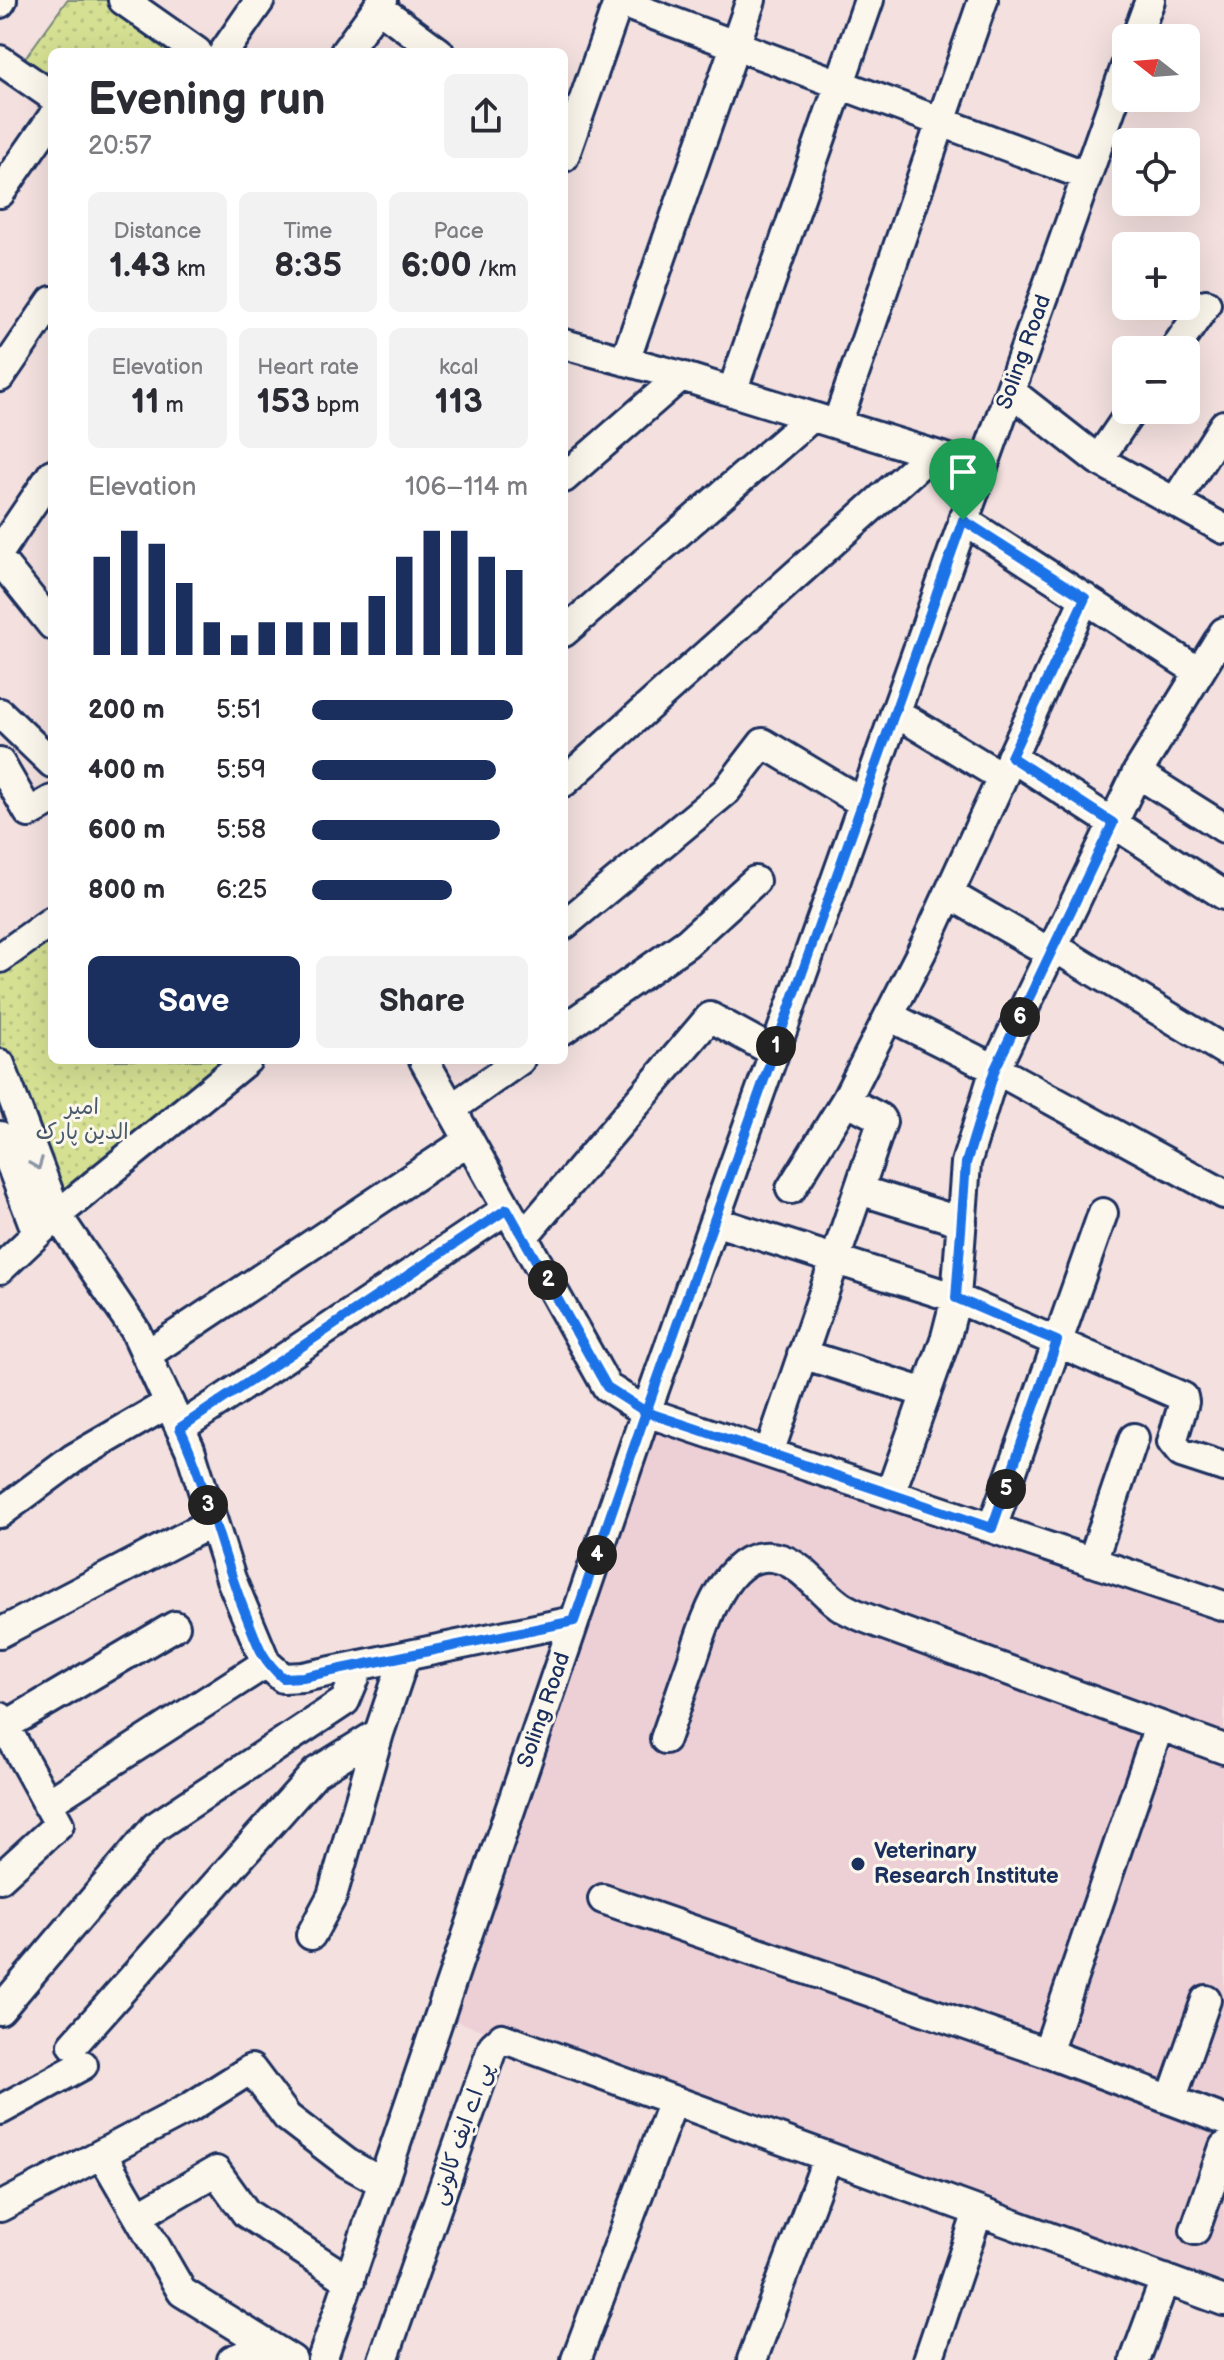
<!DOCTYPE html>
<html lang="en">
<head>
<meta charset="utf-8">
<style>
	:root { --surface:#fff; --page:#f2f2f3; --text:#2b2b33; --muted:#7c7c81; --accent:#1b2f5e }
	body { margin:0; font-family:"Balsamiq Sans","Playpen Sans Arabic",sans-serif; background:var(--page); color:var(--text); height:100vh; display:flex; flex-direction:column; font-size:30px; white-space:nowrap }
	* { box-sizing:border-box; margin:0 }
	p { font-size:26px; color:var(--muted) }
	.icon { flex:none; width:44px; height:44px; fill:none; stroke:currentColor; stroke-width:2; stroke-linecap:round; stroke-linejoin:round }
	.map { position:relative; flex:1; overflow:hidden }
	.details { position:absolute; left:48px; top:48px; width:520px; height:1016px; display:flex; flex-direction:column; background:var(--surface); border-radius:12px; box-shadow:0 8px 32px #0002 }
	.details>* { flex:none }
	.needle { width:52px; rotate:287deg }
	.controls { position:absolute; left:1112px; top:24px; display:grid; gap:16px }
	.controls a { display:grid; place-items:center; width:88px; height:88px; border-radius:12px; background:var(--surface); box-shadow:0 8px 32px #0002; font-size:40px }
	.pin { position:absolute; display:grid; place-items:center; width:68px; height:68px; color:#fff; margin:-82px -34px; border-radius:50% 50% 50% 0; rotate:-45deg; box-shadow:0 0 8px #0007 }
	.pin .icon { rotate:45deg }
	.km { position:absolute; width:40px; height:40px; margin:-20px; border-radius:50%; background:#222; color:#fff; font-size:22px; line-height:40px; text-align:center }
	.round { display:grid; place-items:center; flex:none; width:84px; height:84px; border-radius:12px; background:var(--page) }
	.headline { display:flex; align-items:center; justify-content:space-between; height:136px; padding:0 40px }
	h1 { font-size:44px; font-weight:700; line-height:60px }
	.figures { display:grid; grid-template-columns:repeat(3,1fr); gap:12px; height:136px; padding:8px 40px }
	.figures div { display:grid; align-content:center; border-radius:12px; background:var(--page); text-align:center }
	.figures b { font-size:34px; font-weight:700 }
	.figures small { font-size:22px; font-weight:400 }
	.figures p { font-size:22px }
	.chart { height:224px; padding:16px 40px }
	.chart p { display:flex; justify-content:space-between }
	.chart svg { width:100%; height:144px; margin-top:8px; stroke:var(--accent); stroke-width:6 }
	.cta { display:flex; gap:16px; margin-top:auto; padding:16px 40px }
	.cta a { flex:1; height:92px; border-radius:12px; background:var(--accent); color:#fff; font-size:32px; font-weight:700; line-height:92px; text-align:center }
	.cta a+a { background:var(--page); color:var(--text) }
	ul { padding:0 40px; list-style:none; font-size:26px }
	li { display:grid; grid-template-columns:128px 96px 1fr; align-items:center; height:60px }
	li i { height:20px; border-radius:10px; background:var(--accent) }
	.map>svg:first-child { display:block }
	.built { fill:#edd0d6 }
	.grass { fill:url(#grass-dots); stroke:#788878; stroke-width:2 }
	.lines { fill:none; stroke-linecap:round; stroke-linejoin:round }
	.minor-casing { stroke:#1b2f5e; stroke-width:34 }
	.minor { stroke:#fbf7ec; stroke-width:28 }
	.oneway { stroke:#8b93a5 }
	.route-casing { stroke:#fff; stroke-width:16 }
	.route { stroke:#1a73e8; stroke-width:10 }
	.poi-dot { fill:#1b2f5e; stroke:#fbf7ec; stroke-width:3 }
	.labels { text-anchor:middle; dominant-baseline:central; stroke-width:6; stroke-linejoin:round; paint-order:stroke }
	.street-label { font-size:22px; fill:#1b2f5e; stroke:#fbf7ec }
	.park-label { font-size:22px; fill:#4a5b6b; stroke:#fbf7ec }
	.poi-label { font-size:22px; font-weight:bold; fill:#1b2f5e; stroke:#fbf7ec; text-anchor:start }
</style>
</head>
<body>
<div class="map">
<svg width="1224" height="2360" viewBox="0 0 1224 2360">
	<defs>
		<pattern id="grass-dots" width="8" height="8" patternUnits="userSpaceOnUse" patternTransform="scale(2)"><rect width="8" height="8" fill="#d5e093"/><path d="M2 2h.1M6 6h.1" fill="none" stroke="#b6c081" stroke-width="1.8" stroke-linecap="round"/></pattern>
	</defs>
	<rect width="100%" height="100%" fill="#f3e0df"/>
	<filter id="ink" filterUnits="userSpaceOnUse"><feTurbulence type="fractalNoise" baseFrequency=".0125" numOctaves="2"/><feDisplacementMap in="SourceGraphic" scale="16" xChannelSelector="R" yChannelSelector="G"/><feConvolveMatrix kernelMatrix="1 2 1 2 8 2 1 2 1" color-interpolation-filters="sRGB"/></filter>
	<g filter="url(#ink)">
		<!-- built -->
		<path class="built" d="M646 1412 1224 1606V2285L441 2016Z"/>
		<!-- grass -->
		<path class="grass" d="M67 0H123L197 52H52V96L16 71Z
			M52 928V1060H247L57 1215 0 1065V961Z"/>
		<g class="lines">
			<defs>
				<path id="minor" d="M123 0 197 52
					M619 2 1087 176
					M0 3 2 0
					M378 7 439 52
					M1136 38 1150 0
					M224 52 260 0
					M345 52 383 0
					M0 60 52 96
					M564 157 619 0
					M0 193 52 118
					M564 344 681 376 981 469
					M1174 350 1206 304
					M625 361 751 0
					M0 377 52 301
					M1010 391 1098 460 1224 529
					M732 392 869 0
					M837 424 983 0
					M1098 460 1132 410
					M564 478 681 376
					M1175 502 1224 425
					M963 520 1199 672
					M0 551 52 474
					M0 560 52 625
					M564 632 812 417
					M895 712 1002 777
					M0 713 52 763
					M1011 757 1224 895
					M0 763 29 813 52 800
					M1137 773 1224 828
					M564 782 931 454
					M949 894 1051 953
					M564 925 726 791 763 743 863 803
					M1054 947 1224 1050
					M0 958 52 921
					M889 1016 995 1069 1224 1194
					M564 1029 687 943 755 881
					M424 1060 607 1387 646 1412 1224 1606
					M0 1064 57 1215 135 1330 190 1449 231 1579 266 1663 283 1678 303 1677 574 1621
					M451 1109 520 1060
					M0 1136 37 1233
					M791 1189 846 1100 926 943 1085 598
					M859 1190 962 1222
					M714 1221 956 1298 1183 1397 1184 1402 1172 1442 1181 1453 1224 1467
					M523 1237 710 1017 774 1052
					M0 1269 57 1215 247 1060
					M802 1354 926 1393
					M146 1355 469 1140
					M180 1428 507 1209
					M769 1453 882 1122 880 1118 846 1100
					M890 1494 946 1337 956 1298 966 1163 995 1069 1137 773 1224 632
					M0 1513 74 1458 169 1403
					M992 1528 1103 1213
					M1092 1562 1134 1438
					M0 1633 213 1522
					M0 1717 59 1824 0 1878
					M5 1726 175 1626
					M665 1739C674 1714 682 1689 691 1664 704 1626 726 1542 781 1559 806 1567 823 1596 844 1608 856 1615 871 1620 884 1625L1224 1749
					M47 1804 266 1663
					M603 1899 1047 2053 1224 2120
					M311 1935 332 1896 379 1733
					M0 2010 155 1827 345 1701 360 1665
					M73 2045 316 1772 379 1733 405 1656
					M1047 2053 1159 1726
					M1171 2100 1206 2000
					M0 2110 83 2065
					M102 2154 182 2292 292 2360
					M0 2207 189 2108 251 2069 287 2117 347 2163 383 2183
					M138 2216 216 2171 246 2213 350 2281
					M1195 2230 1224 2147
					M232 2360 267 2346
					M322 2360 646 1412 1126 66
					M383 2360 493 2046 502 2038 1224 2301
					M576 2360 673 2101
					M752 2360 828 2157
					M928 2360 978 2212
					M1135 2360 1165 2279"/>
			</defs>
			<!-- minor casing -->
			<use href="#minor" class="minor-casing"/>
			<!-- minor -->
			<use href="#minor" class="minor"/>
		</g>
		<!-- one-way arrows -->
		<defs><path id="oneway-chevron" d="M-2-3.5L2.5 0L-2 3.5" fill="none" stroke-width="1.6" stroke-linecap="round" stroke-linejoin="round" transform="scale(2)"/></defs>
		<use class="oneway" href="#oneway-chevron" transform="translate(37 1164) rotate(69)"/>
	</g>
	<g class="lines" filter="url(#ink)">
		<defs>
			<path id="route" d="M963 520 646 1412 607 1387 507 1209 180 1428C208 1488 221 1554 246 1615 257 1642 260 1658 283 1678L303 1677 574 1621 646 1412 992 1528 1057 1341 956 1298 966 1163 995 1069 1113 823 1011 757 1085 598 963 520"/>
		</defs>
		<!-- route casing -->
		<use href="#route" class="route-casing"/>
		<!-- route -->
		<use href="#route" class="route"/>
	</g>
	<!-- markers -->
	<circle class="poi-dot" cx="858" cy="1864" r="8"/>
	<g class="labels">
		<!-- street labels -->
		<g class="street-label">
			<text transform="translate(1024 352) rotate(-70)">Soling Road</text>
			<text transform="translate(544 1710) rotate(-71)">Soling Road</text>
			<text transform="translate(462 2134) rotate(-71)">پی اے ایف کالونی</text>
		</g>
		<!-- park labels -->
		<g class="park-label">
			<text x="82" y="1107">امیر<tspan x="82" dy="25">الدین پارک</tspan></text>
		</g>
		<!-- poi labels -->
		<g class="poi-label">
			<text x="874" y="1851">Veterinary<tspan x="874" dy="25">Research Institute</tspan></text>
		</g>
	</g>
</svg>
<div class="controls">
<a><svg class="needle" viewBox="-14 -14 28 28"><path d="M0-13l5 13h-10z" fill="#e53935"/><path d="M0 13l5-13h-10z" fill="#7c7c81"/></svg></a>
<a><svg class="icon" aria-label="locate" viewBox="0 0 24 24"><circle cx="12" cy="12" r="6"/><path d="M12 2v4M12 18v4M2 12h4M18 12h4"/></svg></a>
<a>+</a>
<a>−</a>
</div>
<div class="pin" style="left:963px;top:520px;background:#1e9e55"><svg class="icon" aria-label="arrive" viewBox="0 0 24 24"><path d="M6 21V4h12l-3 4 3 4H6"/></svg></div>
<b class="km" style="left:776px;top:1046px">1</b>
<b class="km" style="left:548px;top:1280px">2</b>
<b class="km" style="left:208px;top:1505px">3</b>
<b class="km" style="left:597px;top:1555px">4</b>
<b class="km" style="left:1006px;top:1489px">5</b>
<b class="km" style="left:1020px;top:1017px">6</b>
<section class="details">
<div class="headline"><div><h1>Evening run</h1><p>20:57</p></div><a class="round"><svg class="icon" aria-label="share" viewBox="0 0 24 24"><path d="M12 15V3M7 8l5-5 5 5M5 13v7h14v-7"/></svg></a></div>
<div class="figures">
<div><p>Distance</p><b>1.43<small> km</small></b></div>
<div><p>Time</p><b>8:35</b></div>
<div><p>Pace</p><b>6:00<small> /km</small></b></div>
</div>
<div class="figures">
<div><p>Elevation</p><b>11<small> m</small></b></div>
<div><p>Heart rate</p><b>153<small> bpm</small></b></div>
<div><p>kcal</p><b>113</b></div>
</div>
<div class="chart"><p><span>Elevation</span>106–114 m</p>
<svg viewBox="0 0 160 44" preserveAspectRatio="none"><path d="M5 44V14M15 44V6M25 44V10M35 44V22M45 44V34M55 44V38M65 44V34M75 44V34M85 44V34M95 44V34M105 44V26M115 44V14M125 44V6M135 44V6M145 44V14M155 44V18"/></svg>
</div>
<ul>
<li><b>200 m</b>5:51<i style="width:93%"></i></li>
<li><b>400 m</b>5:59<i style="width:85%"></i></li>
<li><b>600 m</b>5:58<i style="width:87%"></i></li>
<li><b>800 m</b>6:25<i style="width:65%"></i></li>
</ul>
<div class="cta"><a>Save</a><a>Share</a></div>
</section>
</div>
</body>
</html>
